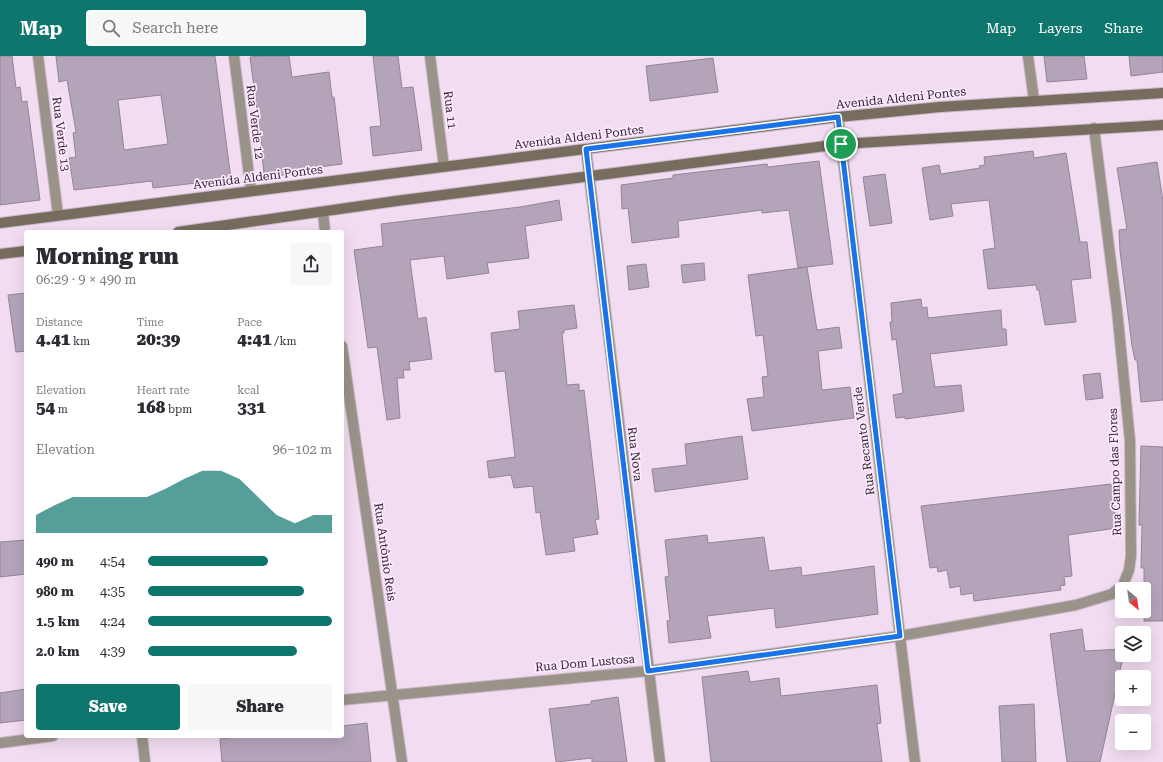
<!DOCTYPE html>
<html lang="en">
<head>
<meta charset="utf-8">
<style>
	:root { --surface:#fff; --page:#f7f7f7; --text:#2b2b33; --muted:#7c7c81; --accent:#0f766e }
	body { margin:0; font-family:"Roboto Serif",serif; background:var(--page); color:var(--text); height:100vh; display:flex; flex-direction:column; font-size:15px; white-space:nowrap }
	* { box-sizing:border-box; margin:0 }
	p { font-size:13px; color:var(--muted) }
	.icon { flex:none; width:22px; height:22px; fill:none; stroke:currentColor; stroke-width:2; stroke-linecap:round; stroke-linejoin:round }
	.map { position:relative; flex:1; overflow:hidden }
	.details { position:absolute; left:24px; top:174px; width:320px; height:508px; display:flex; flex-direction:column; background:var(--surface); border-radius:4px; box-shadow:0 4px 16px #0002 }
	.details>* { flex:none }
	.needle { width:26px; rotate:151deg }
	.controls { position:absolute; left:1115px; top:526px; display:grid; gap:8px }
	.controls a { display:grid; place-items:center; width:36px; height:36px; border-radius:4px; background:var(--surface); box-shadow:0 4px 16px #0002; font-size:20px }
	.pin { position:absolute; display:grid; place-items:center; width:34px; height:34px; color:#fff; margin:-17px; border:2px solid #fff; border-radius:50%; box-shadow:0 1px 4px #0007 }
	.round { display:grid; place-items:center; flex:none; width:42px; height:42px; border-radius:4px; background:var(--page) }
	.summary { display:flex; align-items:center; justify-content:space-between; height:68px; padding:0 12px }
	h1 { font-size:22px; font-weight:800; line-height:30px }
	.stats { display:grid; grid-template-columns:repeat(3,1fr); gap:6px; height:68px; padding:4px 12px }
	.stats div { display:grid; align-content:center }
	.stats b { font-size:17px; font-weight:800 }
	.stats small { font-size:11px; font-weight:400 }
	.stats p { font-size:11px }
	.chart { height:112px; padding:8px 12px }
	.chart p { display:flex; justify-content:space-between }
	.chart svg { width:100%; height:72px; margin-top:4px; fill:var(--accent); opacity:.7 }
	.cta { display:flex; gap:8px; margin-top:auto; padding:8px 12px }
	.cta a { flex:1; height:46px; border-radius:4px; background:var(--accent); color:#fff; font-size:16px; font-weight:800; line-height:46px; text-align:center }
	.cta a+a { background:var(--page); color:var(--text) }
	ul { padding:0 12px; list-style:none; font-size:13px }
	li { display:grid; grid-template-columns:64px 48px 1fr; align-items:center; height:30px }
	li i { height:10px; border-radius:5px; background:var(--accent) }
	header { display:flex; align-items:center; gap:24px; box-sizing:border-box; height:56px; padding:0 20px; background:var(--accent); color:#fff }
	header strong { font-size:19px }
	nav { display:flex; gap:22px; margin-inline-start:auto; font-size:14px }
	.search { width:280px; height:36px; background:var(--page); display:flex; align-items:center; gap:10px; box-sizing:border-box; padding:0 14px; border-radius:4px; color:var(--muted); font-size:15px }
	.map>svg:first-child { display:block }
	.building { fill:#b4a4ba; stroke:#94849a; fill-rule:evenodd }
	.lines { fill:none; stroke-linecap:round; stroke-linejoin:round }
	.minor-casing { stroke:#cab8ca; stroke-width:12 }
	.secondary-casing { stroke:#cab8ca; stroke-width:12 }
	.minor { stroke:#9a9389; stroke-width:10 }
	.secondary { stroke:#766d5e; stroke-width:10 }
	.route-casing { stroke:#fff; stroke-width:8 }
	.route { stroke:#1a73e8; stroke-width:5 }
	.labels { text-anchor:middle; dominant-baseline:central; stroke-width:3.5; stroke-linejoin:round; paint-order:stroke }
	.street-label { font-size:12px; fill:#302830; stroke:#ffe9ff }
</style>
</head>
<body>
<header>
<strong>Map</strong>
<div class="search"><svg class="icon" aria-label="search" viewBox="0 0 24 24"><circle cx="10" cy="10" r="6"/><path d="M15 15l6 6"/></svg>Search here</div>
<nav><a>Map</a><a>Layers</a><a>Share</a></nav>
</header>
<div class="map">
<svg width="1163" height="706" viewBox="0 0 1163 706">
	<rect width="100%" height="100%" fill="#f1dcf1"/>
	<!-- building -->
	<path class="building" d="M0 0H12L16 32 20 31 22 46 27 45 40 144 0 149Z
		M56 0H215L231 123 153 132 152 125 74 134 69 102 76 101 73 77 76 76 67 24 59 26ZM161 39 168 88 124 94 118 44Z
		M260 0H289L292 21 329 16 332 41H334L342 108 319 111 320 115 266 121V117L264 118 262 99H263L250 1Z
		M373 0H398L402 32 413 31 422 94 373 100 370 71 381 70Z
		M1044 0H1084L1087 23 1047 26Z
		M1129 0H1163V16L1131 20Z
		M713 2 718 36 650 45 646 10Z
		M1033 95 1034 102 1066 97 1080 186H1087L1091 222 1071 224 1076 266 1045 269 1039 234H1037L1036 229 988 233 983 194 995 192 989 144 951 148 953 160 930 164 922 112 939 109 941 118 980 112 979 110 985 109 984 101Z
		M819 105 833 208 798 212 789 154 762 157V154L678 165 679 181 632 187 628 152 622 153 621 129 673 122V119L767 108 768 111Z
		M1157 106 1163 145V344L1141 346 1137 304H1135L1132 290 1120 195 1119 174 1127 173 1117 112Z
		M885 118 892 167 870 170 863 121Z
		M559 144 562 164 525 170 529 202 487 207 489 217 447 223 444 200 410 204 418 263 426 261 432 303 409 306 410 314H403L404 322H397L400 362 387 364 377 291 368 292 354 194 383 190 381 168 520 151Z
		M704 207 705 224 683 227 681 209Z
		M646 208 649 231 629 234 627 210Z
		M807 211 817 274 839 271 842 292 818 295 822 334 850 331 854 362 752 375 747 343 764 341 762 321 768 320 763 279 756 280 748 219Z
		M26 237V295L16 296 8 239Z
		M921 243 922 252 927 251 928 262 1001 254 1002 273H1006L1007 289 930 298 935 331 961 329 964 355 905 363V361L896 362 893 339 903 337 896 283 892 284 890 266H892L891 247Z
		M574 249 577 272 564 274V277H562L567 329 579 328V335L584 334 599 463 595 464 598 478 573 482 575 495 546 499 540 456 536 457 533 430 514 432 511 419 489 422 487 405 515 401 505 315 495 316 491 277 520 273 518 255Z
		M1100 317 1103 342 1086 344 1083 319Z
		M742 380 748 423 655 436 652 413 687 409 685 388Z
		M1141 390 1163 391V565H1144V512H1141L1142 469H1139Z
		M1111 428 1117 472 1068 479 1072 520 1064 521 1065 529 1060 530 1061 534 974 545 973 537 961 539 960 530 950 532 947 514 938 516 937 511 930 512 921 450Z
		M707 479 708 487 764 481 769 515 801 511 802 520 874 510 878 558 776 572 774 552 707 560 711 582 669 587 667 565 670 564 665 521 669 520 665 484Z
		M26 484V518L0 521V486Z
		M1082 573 1085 595 1122 593V606L1100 706H1067L1050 578Z
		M748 615 750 626 779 622 781 640 877 629 881 667 877 668 882 706H711L702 621Z
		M26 633V664L0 667V637Z
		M618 641 627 706H592V702L556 706 549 653 591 648V645Z
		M1034 648 1036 706H1002L999 650Z
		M367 667 371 706H222L220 683 238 680H342V670Z"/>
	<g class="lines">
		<defs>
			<path id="minor" d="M38 0 58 159
				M234 0 251 135
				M430 0 444 111
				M1028 0 1034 44
				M838 61 915 706
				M586 93 660 706
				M323 156 325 176
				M342 290 402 706
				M342 644 648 615 900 580 1076 549 1112 538 1123 529 1129 514 1131 500 1130 385 1117 254 1094 72
				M142 680 145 706
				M0 687 53 680"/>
			<path id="secondary" d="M0 167 838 61 940 51 1163 37
				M178 176 396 145 841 88 1163 69
				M0 198 26 195"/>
		</defs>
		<!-- minor casing -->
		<use href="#minor" class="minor-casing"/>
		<!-- secondary casing -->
		<use href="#secondary" class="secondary-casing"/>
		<!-- minor -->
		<use href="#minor" class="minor"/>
		<!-- secondary -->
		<use href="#secondary" class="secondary"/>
	</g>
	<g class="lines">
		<defs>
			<path id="route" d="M838 61 900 580 648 615 586 93Z"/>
		</defs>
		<!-- route casing -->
		<use href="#route" class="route-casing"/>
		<!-- route -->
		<use href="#route" class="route"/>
	</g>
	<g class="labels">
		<!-- street labels -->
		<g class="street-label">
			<text transform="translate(901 42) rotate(-6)">Avenida Aldeni Pontes</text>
			<text transform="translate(450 54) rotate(83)">Rua 11</text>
			<text transform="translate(255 66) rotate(83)">Rua Verde 12</text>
			<text transform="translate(61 78) rotate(83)">Rua Verde 13</text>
			<text transform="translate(579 81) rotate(-7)">Avenida Aldeni Pontes</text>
			<text transform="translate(258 121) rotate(-7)">Avenida Aldeni Pontes</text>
			<text transform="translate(864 385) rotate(-97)">Rua Recanto Verde</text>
			<text transform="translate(635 398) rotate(83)">Rua Nova</text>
			<text transform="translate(1115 416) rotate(-92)">Rua Campo das Flores</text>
			<text transform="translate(385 496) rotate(82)">Rua Antônio Reis</text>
			<text transform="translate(585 607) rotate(-5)">Rua Dom Lustosa</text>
		</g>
	</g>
</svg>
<div class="controls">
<a><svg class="needle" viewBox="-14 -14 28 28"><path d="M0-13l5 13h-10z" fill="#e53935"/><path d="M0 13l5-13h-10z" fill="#7c7c81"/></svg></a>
<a><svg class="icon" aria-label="layers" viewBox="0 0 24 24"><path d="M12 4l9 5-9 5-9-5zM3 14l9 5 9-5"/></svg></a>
<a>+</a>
<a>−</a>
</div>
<div class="pin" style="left:841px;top:88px;background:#1e9e55"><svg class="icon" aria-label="arrive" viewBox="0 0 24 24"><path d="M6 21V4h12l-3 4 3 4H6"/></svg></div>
<section class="details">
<div class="summary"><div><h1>Morning run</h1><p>06:29 · 9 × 490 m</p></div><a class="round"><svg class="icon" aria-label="share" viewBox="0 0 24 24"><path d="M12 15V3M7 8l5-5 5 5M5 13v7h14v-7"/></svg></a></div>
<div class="stats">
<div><p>Distance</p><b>4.41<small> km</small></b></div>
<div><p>Time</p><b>20:39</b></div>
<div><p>Pace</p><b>4:41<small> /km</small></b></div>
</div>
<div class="stats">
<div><p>Elevation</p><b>54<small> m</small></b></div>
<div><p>Heart rate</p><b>168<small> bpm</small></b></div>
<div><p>kcal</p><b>331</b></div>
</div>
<div class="chart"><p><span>Elevation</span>96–102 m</p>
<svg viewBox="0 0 160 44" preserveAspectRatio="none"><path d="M0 44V33L10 27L20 22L30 22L40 22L50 22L60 22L70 17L80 11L90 6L100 6L110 11L120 22L130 33L140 38L150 33L160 33V44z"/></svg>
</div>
<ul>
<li><b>490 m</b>4:54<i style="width:65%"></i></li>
<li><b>980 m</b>4:35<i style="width:85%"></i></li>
<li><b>1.5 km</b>4:24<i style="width:100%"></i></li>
<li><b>2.0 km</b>4:39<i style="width:81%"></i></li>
</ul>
<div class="cta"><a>Save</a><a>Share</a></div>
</section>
</div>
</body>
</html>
